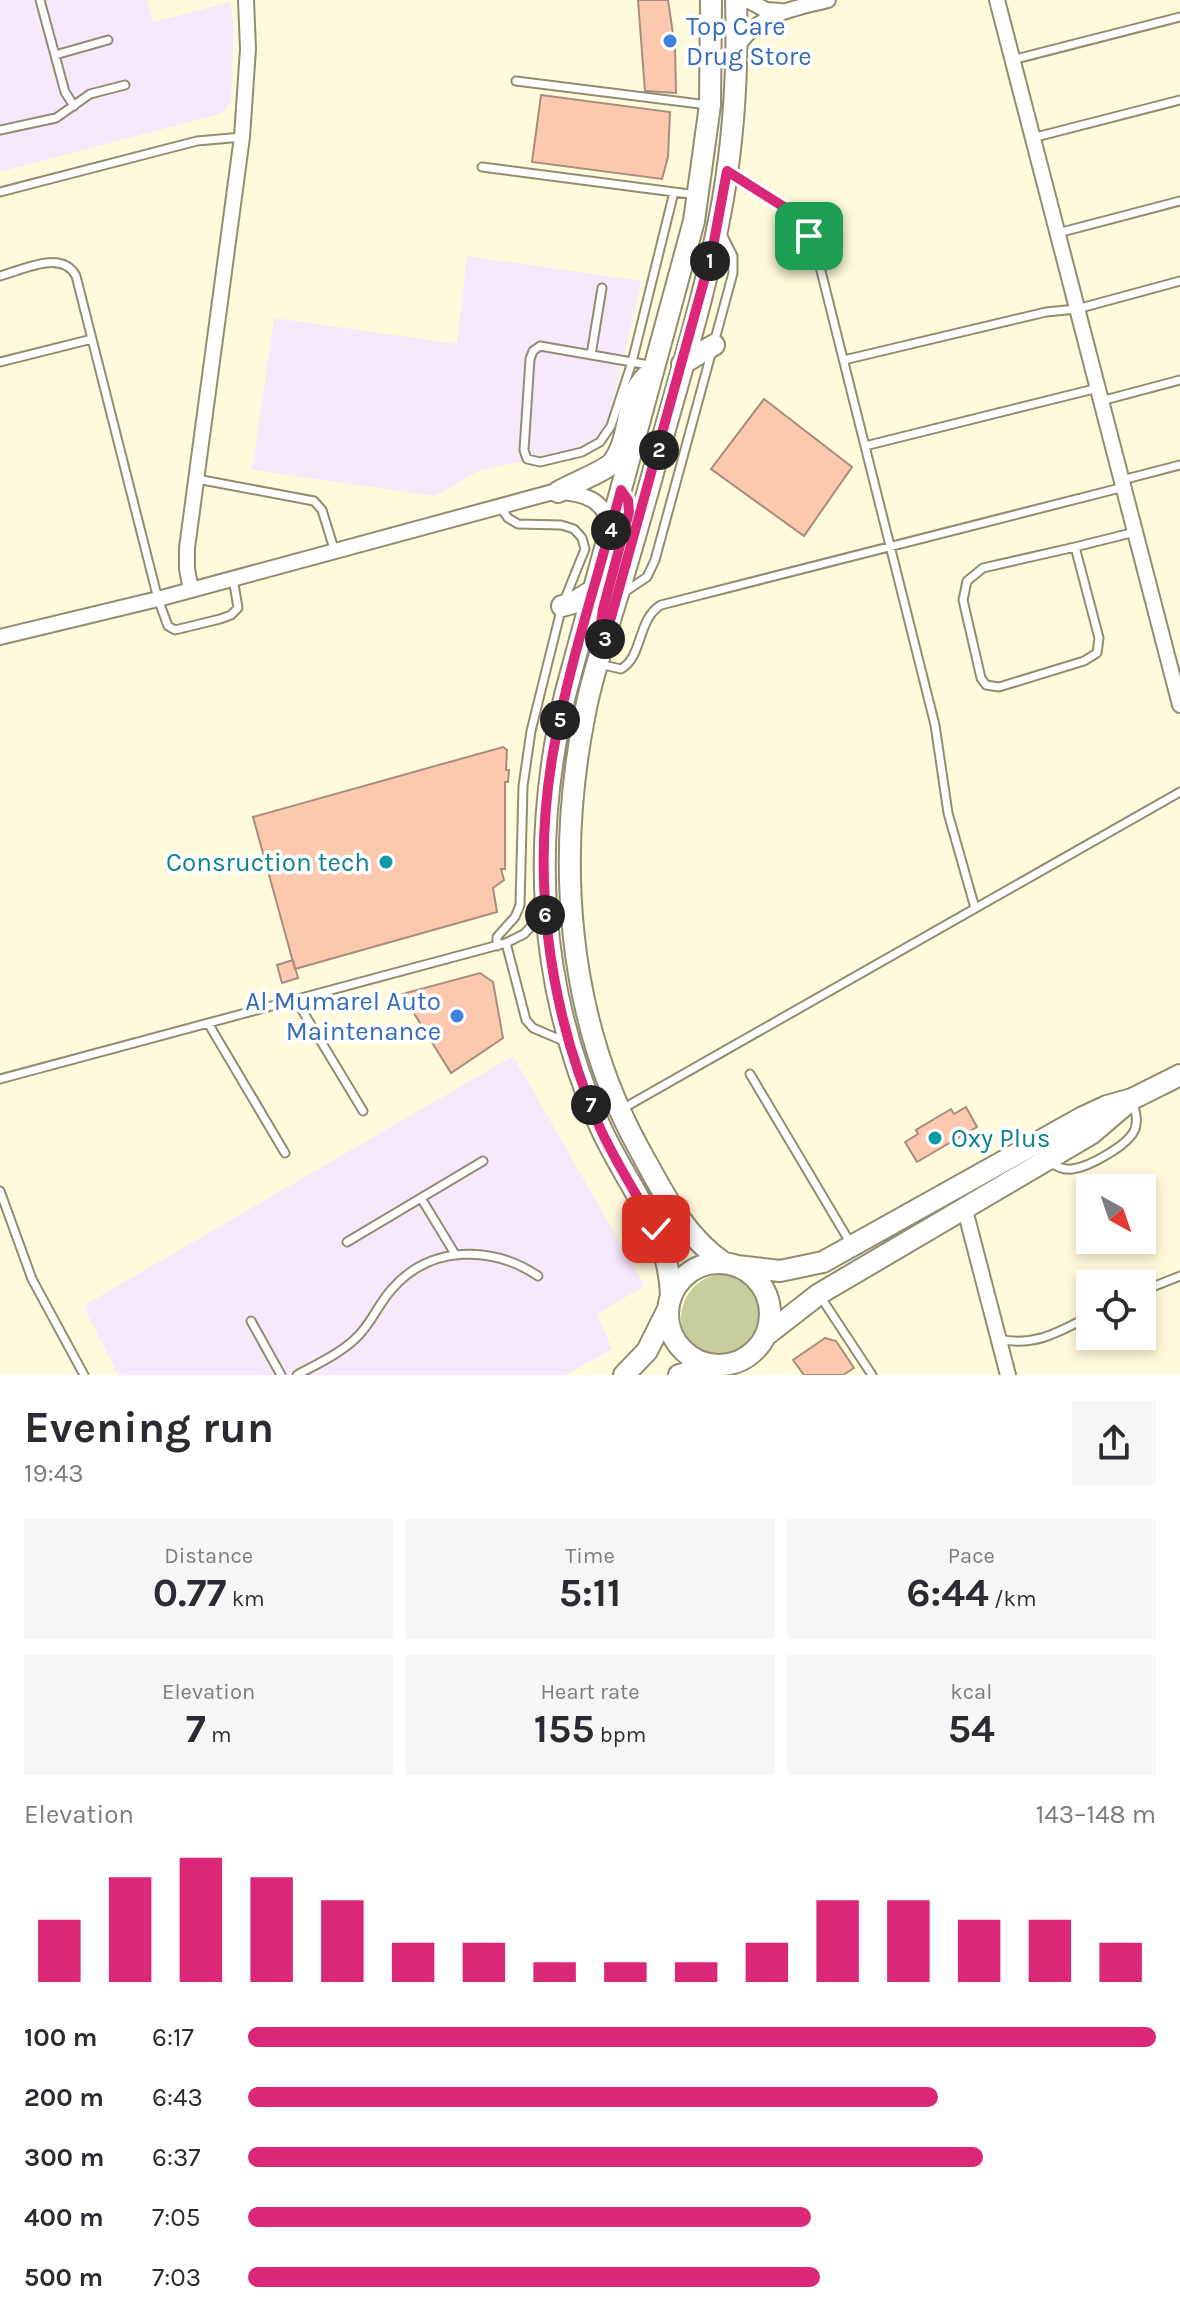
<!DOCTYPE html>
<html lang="en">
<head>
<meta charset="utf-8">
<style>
	:root { --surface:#fff; --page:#f7f7f7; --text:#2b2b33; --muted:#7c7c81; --accent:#db2777 }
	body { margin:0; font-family:Karla,sans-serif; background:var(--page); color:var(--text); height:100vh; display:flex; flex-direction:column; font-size:30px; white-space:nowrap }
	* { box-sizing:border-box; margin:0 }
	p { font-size:26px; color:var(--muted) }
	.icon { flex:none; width:44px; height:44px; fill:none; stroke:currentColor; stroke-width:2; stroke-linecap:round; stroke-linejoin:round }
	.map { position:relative; height:1375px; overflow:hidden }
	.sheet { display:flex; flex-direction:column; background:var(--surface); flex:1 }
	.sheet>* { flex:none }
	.needle { width:52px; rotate:140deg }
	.tools { position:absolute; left:1076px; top:1174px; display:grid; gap:16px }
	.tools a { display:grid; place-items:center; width:80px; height:80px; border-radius:0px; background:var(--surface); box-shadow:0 4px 12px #0003; font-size:40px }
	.pin { position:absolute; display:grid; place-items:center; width:68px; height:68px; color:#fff; margin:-34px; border-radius:16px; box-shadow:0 4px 12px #0006 }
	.km { position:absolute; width:40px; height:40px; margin:-20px; border-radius:50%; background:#222; color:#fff; font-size:22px; line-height:40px; text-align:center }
	.round { display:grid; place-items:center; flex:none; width:84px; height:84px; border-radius:0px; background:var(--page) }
	.overview { display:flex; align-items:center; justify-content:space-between; height:136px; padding:0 24px }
	h1 { font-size:44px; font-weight:700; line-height:60px }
	.stats { display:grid; grid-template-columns:repeat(3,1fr); gap:12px; height:136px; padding:8px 24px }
	.stats div { display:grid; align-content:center; border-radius:0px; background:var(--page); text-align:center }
	.stats b { font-size:40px; font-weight:700 }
	.stats small { font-size:22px; font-weight:400 }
	.stats p { font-size:22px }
	.chart { height:224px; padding:16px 24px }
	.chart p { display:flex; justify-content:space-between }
	.chart svg { width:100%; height:144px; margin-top:8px; stroke:var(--accent); stroke-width:6 }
	ul { padding:0 24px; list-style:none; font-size:26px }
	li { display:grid; grid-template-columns:128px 96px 1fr; align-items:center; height:60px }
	li i { height:20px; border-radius:10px; background:var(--accent) }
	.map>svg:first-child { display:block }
	.industrial { fill:#f7e9fc }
	.green { fill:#c8cd9d }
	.building { fill:#fcc9ae; stroke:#a88c7e; stroke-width:2 }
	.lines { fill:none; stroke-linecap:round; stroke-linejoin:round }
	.lane-casing { stroke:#928c71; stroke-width:11 }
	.street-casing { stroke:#928c71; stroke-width:18 }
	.secondary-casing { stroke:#928c71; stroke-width:24 }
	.lane { stroke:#fff; stroke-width:7 }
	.street { stroke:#fff; stroke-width:14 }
	.secondary { stroke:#fff; stroke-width:20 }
	.route-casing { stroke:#fff; stroke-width:16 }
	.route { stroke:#db2777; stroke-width:10 }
	.shop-dot { fill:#3f7fe0; stroke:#fff; stroke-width:3 }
	.culture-dot { fill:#0f9aa8; stroke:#fff; stroke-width:3 }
	.labels { text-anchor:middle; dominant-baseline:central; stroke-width:7; stroke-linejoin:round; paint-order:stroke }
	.shop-label { font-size:26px; fill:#366cbe; stroke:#fff; text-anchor:start }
	.culture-label { font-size:26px; fill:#0d838f; stroke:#fff; text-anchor:end }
</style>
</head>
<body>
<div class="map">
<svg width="1180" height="1375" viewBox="0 0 1180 1375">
	<rect width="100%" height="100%" fill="#fffadb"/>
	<!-- industrial -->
	<path class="industrial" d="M0 0H147L153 22 230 2 234 27 231 101 223 113 0 172Z
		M467 256 642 281 602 445 480 470 435 496 252 470 274 318 457 344Z
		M513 1056 645 1286 597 1314 612 1349 566 1375H118L83 1306Z"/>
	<!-- green -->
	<path class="green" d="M681 1318a44 44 0 1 1 88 0a44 44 0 1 1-88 0Z"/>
	<!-- building -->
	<path class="building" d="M638 0H668L675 47 676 93 645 91Z
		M541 95 670 112 668 157 662 179 532 162Z
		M764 399 852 467 804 536 711 469Z
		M503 747 507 750 506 770H509L508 782H505V869H501L504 880 493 888 497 912 295 969 253 817Z
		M293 960 298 978 282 983 277 965Z
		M480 973 493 982 503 1038 451 1073 402 994Z
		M966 1107 977 1127 917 1162 905 1142 918 1134 916 1130 951 1109 954 1114Z
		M825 1338 836 1341 854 1368 843 1375H804L793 1360Z"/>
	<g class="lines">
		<defs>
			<path id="lane" d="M40 0 65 92 74 106
				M55 55 108 40
				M1012 60 1180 17
				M516 81 708 105
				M0 130 56 118 90 94 125 85
				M1032 138 1180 100
				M482 167 697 195
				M729 172C769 197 802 212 818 259L935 725 948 813 975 908
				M0 192 197 141 242 137
				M1058 233 1180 201
				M0 276C22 270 62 249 76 276L158 599 168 626 175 630 220 619 231 615 238 608 233 578
				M540 346 632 362 611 426 600 442 582 452 540 462 527 459 524 450 530 359 533 351Z
				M591 355 602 288
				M844 360 1046 312 1077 309 1180 281
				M0 362 92 339
				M654 366 632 362 674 192
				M1101 401 1180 380
				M865 446 1098 388
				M197 479 314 501 322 510 335 552
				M1122 480 1180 465
				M1075 547 1099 638 1097 653 1084 661 999 687 986 685 981 678 963 600 967 581 983 568Z
				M1075 547 1135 532
				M623 593 647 577 655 560 733 273V256L722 234
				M599 664 621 669C643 657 637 619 661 605L1124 487
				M506 943 526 1020 533 1028 566 1042
				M497 946V937L515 917 520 905 523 786 531 731 562 606 585 549 582 538 574 529 561 525 518 524 508 518 501 508
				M296 1000 363 1111
				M208 1023 285 1153
				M750 1074 851 1244
				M0 1079 506 943 524 934 543 914
				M622 1109 1180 792
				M1049 1161C1056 1167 1063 1170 1072 1169 1089 1167 1129 1145 1135 1129 1138 1120 1136 1112 1133 1104
				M0 1191 32 1279 84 1375
				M421 1198 455 1254
				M347 1242 483 1161
				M1142 1291 1180 1276
				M820 1296 872 1375
				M251 1321 281 1375
				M999 1339C1035 1347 1059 1332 1090 1316
				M297 1375C317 1364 339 1354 355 1339 371 1325 378 1304 392 1289 430 1245 492 1245 538 1276"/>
			<path id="street" d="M747 0 766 10 781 11
				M997 0 1180 705
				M736 49C756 14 792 9 828 0
				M558 492C585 493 605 500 611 529
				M191 590 187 569V548L242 137 248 49 246 0
				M0 637 158 599 564 489
				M965 1210 1008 1375"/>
			<path id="secondary" d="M682 364 714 345
				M558 492C571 484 606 471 613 462 633 436 623 397 648 375
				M562 606 573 603 595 589
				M668 1314a51 51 0 1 1 102 0a51 51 0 1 1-102 0Z
				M724 1263C682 1234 662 1190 638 1147 566 1015 556 858 585 713 591 680 602 649 611 617 628 562 644 506 659 451 682 368 708 284 723 199 734 134 738 66 736 0
				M737 1266 780 1271 823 1262 1083 1117 1107 1106 1132 1099 1180 1075
				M671 1296C670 1231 624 1182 599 1124 538 984 531 843 565 695L694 221 710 105 711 0
				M765 1336 819 1294 1091 1134 1132 1099
				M624 1375 647 1351 668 1309
				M679 1375 712 1365"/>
		</defs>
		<!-- lane casing -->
		<use href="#lane" class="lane-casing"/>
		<!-- street casing -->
		<use href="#street" class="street-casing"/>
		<!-- secondary casing -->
		<use href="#secondary" class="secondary-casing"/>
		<!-- lane -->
		<use href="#lane" class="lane"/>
		<!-- street -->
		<use href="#street" class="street"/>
		<!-- secondary -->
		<use href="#secondary" class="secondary"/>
	</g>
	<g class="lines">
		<defs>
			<path id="route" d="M656 1229C637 1195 616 1163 600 1128 547 1007 530 872 555 742 571 657 599 574 621 490L628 500 629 512 603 609 601 624 605 639 617 596 712 252 727 171 784 207 809 236"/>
		</defs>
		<!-- route casing -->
		<use href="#route" class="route-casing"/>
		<!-- route -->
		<use href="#route" class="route"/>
	</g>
	<!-- markers -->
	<g class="shop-dot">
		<circle cx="670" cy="41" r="8"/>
		<circle cx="457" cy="1016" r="8"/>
	</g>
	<g class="culture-dot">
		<circle cx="386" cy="862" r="8"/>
		<circle cx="935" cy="1138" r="8"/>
	</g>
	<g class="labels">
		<!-- shop labels -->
		<g class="shop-label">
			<text x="686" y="26">Top Care<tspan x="686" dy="30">Drug Store</tspan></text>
			<text x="441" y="1001" text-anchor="end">Al Mumarel Auto<tspan x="441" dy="30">Maintenance</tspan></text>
		</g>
		<!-- culture labels -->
		<g class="culture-label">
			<text x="370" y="862">Consruction tech</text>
			<text x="951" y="1138" text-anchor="start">Oxy Plus</text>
		</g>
	</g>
</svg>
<div class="tools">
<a><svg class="needle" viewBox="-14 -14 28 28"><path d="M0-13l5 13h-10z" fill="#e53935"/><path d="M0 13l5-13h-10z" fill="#7c7c81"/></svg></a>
<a><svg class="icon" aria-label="locate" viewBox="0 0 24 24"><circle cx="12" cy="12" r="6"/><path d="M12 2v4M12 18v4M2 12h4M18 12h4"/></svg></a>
</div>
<div class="pin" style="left:809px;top:236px;background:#1e9e55"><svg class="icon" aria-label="arrive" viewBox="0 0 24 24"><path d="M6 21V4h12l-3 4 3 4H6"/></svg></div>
<div class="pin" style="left:656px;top:1229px;background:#d93025"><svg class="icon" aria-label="check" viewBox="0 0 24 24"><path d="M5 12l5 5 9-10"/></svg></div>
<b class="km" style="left:710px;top:261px">1</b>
<b class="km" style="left:659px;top:450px">2</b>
<b class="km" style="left:605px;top:639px">3</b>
<b class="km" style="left:611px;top:530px">4</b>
<b class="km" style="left:560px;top:720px">5</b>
<b class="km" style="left:545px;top:915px">6</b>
<b class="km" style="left:591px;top:1105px">7</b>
</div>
<section class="sheet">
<div class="overview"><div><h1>Evening run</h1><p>19:43</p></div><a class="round"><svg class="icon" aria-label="share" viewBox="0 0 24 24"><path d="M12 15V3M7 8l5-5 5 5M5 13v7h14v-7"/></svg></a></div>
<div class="stats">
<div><p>Distance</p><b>0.77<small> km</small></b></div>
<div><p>Time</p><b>5:11</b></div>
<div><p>Pace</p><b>6:44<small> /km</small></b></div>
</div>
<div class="stats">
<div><p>Elevation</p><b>7<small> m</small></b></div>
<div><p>Heart rate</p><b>155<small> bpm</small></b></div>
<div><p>kcal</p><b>54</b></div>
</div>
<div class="chart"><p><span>Elevation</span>143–148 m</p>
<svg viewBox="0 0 160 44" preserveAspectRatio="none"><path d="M5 44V25M15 44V12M25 44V6M35 44V12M45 44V19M55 44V32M65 44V32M75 44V38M85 44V38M95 44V38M105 44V32M115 44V19M125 44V19M135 44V25M145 44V25M155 44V32"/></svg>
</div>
<ul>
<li><b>100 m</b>6:17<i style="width:100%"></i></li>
<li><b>200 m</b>6:43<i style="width:76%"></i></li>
<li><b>300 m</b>6:37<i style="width:81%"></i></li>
<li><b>400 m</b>7:05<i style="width:62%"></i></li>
<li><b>500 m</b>7:03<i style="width:63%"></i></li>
</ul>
</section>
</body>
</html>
